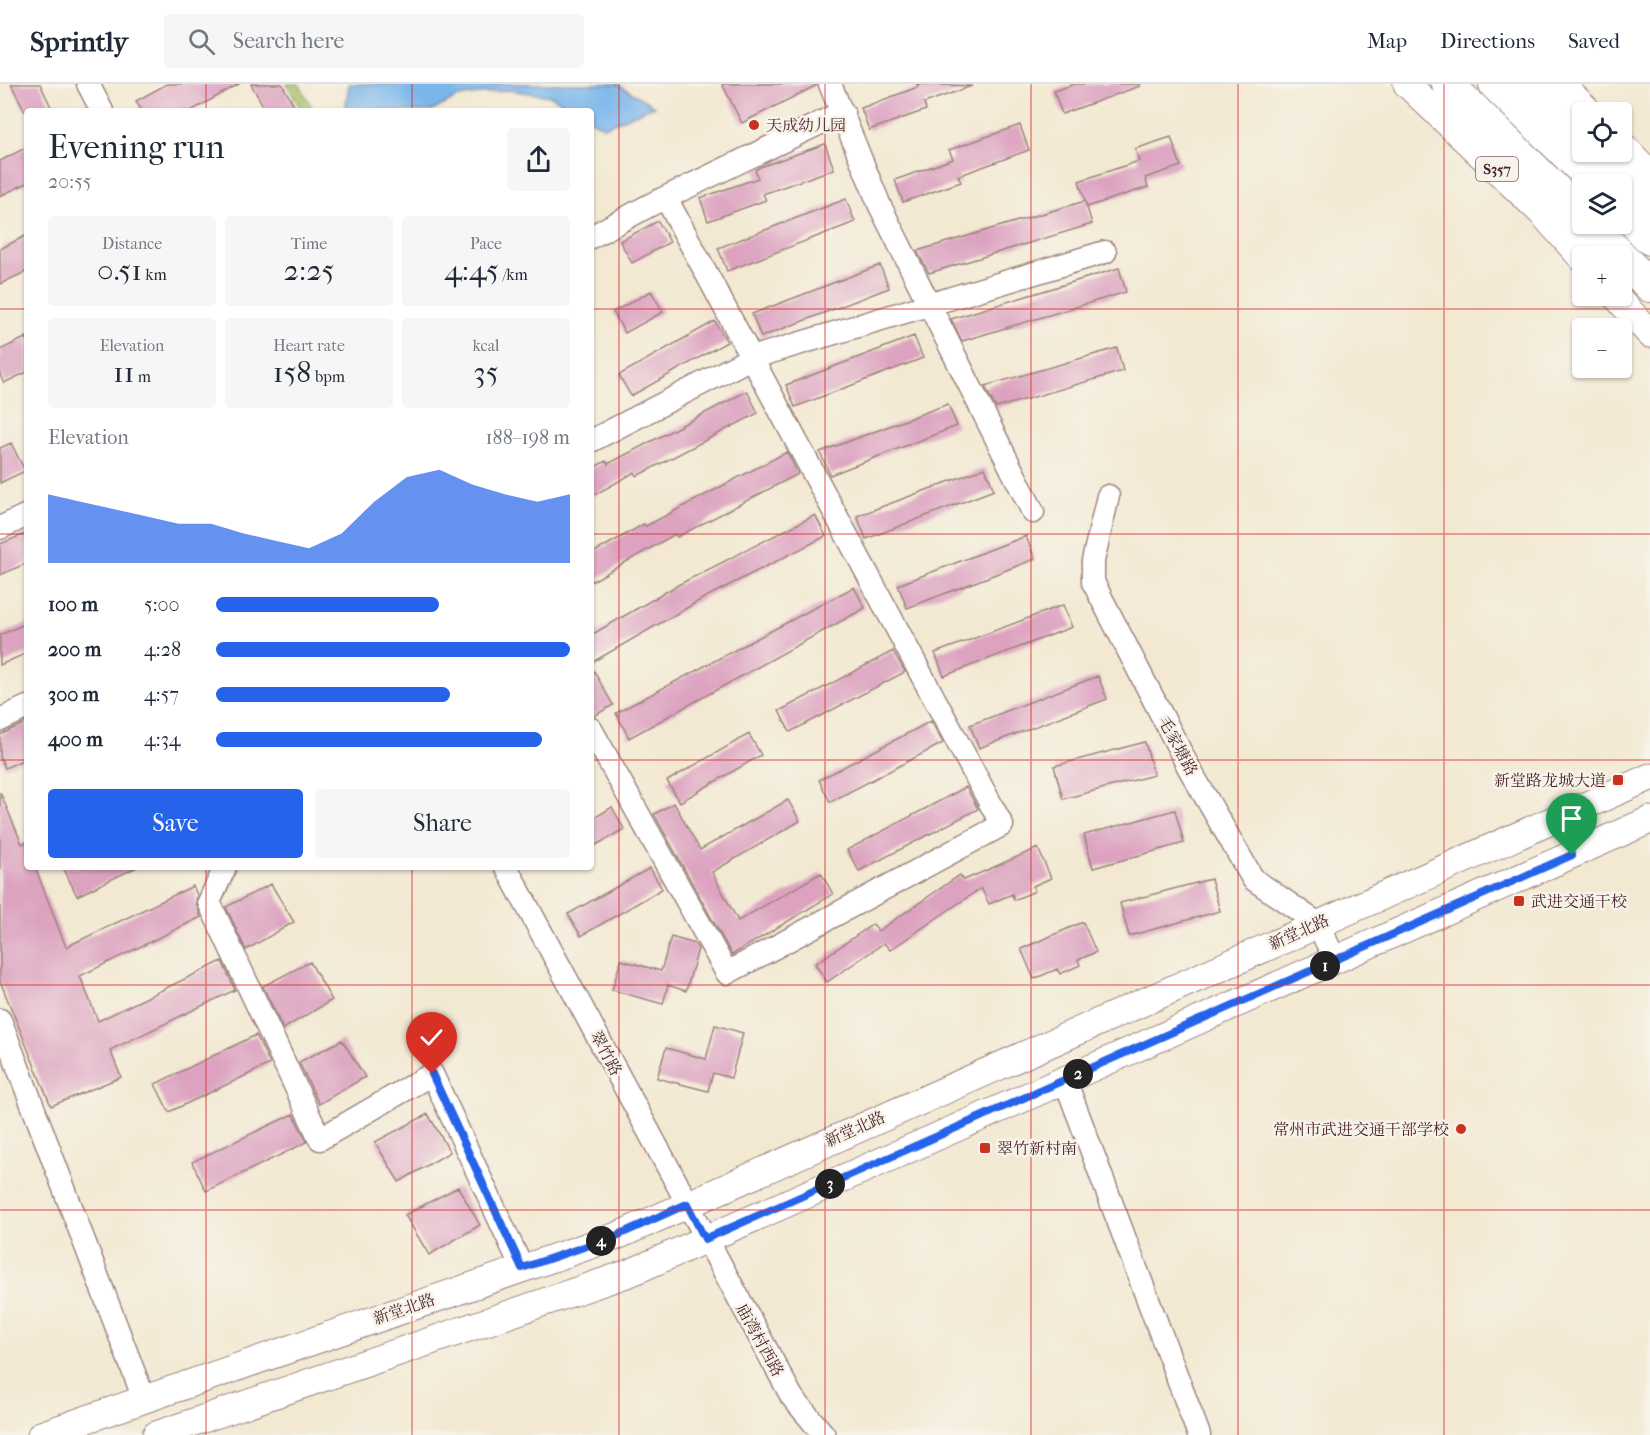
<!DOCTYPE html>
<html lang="en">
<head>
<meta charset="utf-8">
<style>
	:root { --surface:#fff; --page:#f6f6f7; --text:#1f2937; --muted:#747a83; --line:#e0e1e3; --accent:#2563eb }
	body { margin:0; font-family:"IM FELL French Canon","Noto Serif SC",serif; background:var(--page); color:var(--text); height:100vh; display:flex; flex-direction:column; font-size:22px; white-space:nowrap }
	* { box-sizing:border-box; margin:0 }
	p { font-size:20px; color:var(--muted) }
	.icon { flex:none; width:33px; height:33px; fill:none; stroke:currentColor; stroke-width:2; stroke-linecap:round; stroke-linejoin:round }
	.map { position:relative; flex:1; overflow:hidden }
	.details { position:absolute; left:24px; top:24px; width:570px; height:762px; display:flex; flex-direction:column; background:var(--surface); border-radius:6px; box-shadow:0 2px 4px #0004 }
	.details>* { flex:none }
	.fabs { position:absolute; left:1572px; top:18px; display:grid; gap:12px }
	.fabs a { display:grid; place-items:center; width:60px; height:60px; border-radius:6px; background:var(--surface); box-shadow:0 2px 4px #0004; font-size:30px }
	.pin { position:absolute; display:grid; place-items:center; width:51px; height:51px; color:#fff; margin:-62px -26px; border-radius:50% 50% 50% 0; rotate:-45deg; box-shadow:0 0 6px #0007 }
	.pin .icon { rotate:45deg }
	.km { position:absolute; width:30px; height:30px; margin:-15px; border-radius:50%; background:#222; color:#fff; font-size:16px; line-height:30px; text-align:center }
	.round { display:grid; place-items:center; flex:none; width:63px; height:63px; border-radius:6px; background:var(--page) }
	.overview { display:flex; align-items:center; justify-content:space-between; height:102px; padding:0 24px }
	h1 { font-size:33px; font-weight:600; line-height:45px }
	.metrics { display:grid; grid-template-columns:repeat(3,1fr); gap:9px; height:102px; padding:6px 24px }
	.metrics div { display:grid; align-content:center; border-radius:6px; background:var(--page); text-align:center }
	.metrics b { font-size:30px; font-weight:600 }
	.metrics small { font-size:16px; font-weight:400 }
	.metrics p { font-size:16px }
	.chart { height:168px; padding:12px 24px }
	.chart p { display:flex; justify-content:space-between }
	.chart svg { width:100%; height:108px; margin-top:6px; fill:var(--accent); opacity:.7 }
	.cta { display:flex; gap:12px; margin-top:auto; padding:12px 24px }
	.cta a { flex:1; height:69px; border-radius:6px; background:var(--accent); color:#fff; font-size:24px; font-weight:600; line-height:69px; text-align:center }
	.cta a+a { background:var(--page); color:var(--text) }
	ul { padding:0 24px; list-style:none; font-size:20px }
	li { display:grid; grid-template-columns:96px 72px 1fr; align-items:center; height:45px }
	li i { height:15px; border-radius:8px; background:var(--accent) }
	header { display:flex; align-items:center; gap:36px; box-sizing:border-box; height:84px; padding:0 30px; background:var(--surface); border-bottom:2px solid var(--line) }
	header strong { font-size:28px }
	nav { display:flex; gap:33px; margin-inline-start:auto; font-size:21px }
	.search { width:420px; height:54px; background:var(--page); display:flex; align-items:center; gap:15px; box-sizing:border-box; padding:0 21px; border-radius:6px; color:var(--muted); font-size:22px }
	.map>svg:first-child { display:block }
	.green { fill:#a4be64; stroke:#776e48; stroke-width:1.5 }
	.water { fill:#7ab6ec; stroke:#626a8c; stroke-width:1.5 }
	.building { fill:#dca2c0 }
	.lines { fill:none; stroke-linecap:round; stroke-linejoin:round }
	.minor-casing { stroke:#9e847f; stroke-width:25 }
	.major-casing { stroke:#9e847f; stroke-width:29 }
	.highway-casing { stroke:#9e847f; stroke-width:34 }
	.minor { stroke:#fff; stroke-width:22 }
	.major { stroke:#fff; stroke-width:27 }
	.highway { stroke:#fff; stroke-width:32 }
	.route-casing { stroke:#fff; stroke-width:12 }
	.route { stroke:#2563eb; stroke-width:8 }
	.grid { fill:none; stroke:#d62828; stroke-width:1.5; stroke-opacity:0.55 }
	.poi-dot { fill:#c8321e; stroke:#f7f3e8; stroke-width:2 }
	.labels { text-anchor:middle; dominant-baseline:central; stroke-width:5; stroke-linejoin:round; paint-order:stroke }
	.shield { fill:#f7f3e8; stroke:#7e5f64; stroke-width:1.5 }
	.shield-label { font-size:15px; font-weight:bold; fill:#4a1f2b }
	.poi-label { font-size:16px; fill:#4a1f2b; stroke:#f7f3e8; text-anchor:start }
	.street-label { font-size:16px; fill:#4a1f2b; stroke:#f7f3e8 }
</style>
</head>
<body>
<header>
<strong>Sprintly</strong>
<div class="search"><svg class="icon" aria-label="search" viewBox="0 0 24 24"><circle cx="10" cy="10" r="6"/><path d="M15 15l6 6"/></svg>Search here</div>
<nav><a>Map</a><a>Directions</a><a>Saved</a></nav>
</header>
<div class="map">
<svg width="1650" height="1351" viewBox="0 0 1650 1351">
	<rect width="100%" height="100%" fill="#f7f3e8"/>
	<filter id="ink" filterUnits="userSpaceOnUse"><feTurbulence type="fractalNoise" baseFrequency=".0167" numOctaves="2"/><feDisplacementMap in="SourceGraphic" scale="12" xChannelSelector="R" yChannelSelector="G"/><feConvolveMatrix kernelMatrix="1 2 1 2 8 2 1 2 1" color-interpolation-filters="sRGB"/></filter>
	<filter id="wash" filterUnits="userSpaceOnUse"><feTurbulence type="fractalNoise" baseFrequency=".008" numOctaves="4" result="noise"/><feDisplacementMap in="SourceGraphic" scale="24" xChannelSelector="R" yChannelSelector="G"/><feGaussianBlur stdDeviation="1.35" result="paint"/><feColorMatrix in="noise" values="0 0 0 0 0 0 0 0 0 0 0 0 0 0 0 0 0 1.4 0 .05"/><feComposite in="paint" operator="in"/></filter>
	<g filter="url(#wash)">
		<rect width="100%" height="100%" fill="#f3e9d3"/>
		<!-- green -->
		<path class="green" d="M287 0H299L314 27H302Z"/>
		<!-- water -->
		<path class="water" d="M349 0H617L654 22 604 43 591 36V27H577L551 12 509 6 458 13 432 27H345Z"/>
		<g id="blocks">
			<!-- building -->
			<path class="building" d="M11 0H40L53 27H25Z
				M167 0H239L191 27H142L136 17Z
				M251 0H282L297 27H266Z
				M722 0H817V1L742 39Z
				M917 0 972 2 924 19 926 26 869 46 861 24 918 3Z
				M1075 0H1140V2L1062 30 1054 7Z
				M1020 41 1029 66 958 92 961 98 903 118 895 96 953 75 949 66Z
				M1171 53 1181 82 1145 94 1148 103 1087 123 1079 97 1139 77 1135 65Z
				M825 60 834 85 763 110 766 116 708 137 700 114 758 94 755 86 760 83Z
				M27 63V99L0 112V77Z
				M846 115 855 138 727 187 718 164Z
				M1085 117 1092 140 929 189 917 167Z
				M658 137 670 158 632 179 620 157Z
				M27 151V187L0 200V165Z
				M880 181 889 204 761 253 752 230Z
				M1119 184 1126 208 962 257 951 235Z
				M651 207 663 228 625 249 613 228Z
				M715 237 727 258 631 312 619 291Z
				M914 252 923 274 795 323 786 301Z
				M27 253V288L4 299 0 291V266Z
				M1117 264 1123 287 996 324 985 302Z
				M747 307 758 329 637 392 635 388 591 413V385L606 377 608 380Z
				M948 320 957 342 830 391 820 368Z
				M11 359 25 387 0 399V364Z
				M787 368 798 390 677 453 675 450 591 498V470L644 440 646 442Z
				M985 384 994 406 866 455 857 432Z
				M815 431 826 452 704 514 591 579V551L678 501Z
				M27 449V479L0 491V460Z
				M1026 452 1035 475 907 524 898 501Z
				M854 503 865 524 629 654 616 629Z
				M1063 521 1072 543 944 592 935 569Z
				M27 539V569L0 581V551Z
				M893 567 905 588 790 648 779 627Z
				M591 582 613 621 594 632H591Z
				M1098 592 1107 615 979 664 970 641Z
				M931 637 943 659 830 718 819 696Z
				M27 638V674L5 684 0 673V651Z
				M749 650 761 671 680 718 667 697Z
				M1145 658 1154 691 1063 715 1054 682Z
				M966 703 978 725 859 787 847 766Z
				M0 708 22 760 27 758V783H35L66 863 193 802 197 811 196 819 201 833 80 892 98 937 222 877 235 906 110 966 121 993 51 1022 0 897Z
				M788 716 800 737 712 788 738 837 821 789 833 810 732 871 654 730 674 719 700 766Z
				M612 723 624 745 591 764V736Z
				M1175 726 1184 759 1093 784 1084 751Z
				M1038 764 1051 794 1033 802 1035 807 1014 816 1012 810 989 820 981 804 890 866 884 859 827 898 815 880 873 840 878 847 960 791 964 796Z
				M63 783H137L77 812Z
				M650 784 662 805 581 852 568 830Z
				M1211 795 1220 827 1129 852 1120 819Z
				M271 800 294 838 246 866 226 823Z
				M1083 838 1096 868 1078 876 1080 881 1060 890 1057 885 1034 895 1021 865Z
				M671 853 695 860 698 865 686 907 668 901 663 920 612 906 621 876 661 887Z
				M310 878 332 916 283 945 263 902Z
				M715 941 743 949 731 994 713 989 708 1007 657 994 666 964 706 975Z
				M256 951 270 980 169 1028 155 1000Z
				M342 956 365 993 319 1020 299 978Z
				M293 1030 307 1058 206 1107 192 1078Z
				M428 1030 450 1068 399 1098 375 1058Z
				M458 1103 480 1141 429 1171 405 1131Z"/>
		</g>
	</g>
	<g filter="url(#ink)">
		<use href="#blocks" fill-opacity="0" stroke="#9e847f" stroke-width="1.5"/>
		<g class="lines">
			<defs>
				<path id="minor" d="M88 0 102 27
					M830 0 880 122 1033 428
					M591 153 650 121 843 28
					M591 357 751 274 1105 168
					M1108 412 1093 477V498L1190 686 1253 795 1317 839 1336 877
					M0 444 27 431
					M0 636 27 623
					M591 645 727 889 1002 741 666 114
					M225 783 209 818 320 1055 432 990 522 1184
					M506 783 792 1313 824 1351
					M0 936 144 1315
					M1065 996 1199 1351"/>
				<path id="major" d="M1407 0 1543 130 1582 174
					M1561 0 1589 28
					M1622 61 1650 90
					M1616 212 1650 250
					M41 1351 617 1152 1650 693
					M156 1351 632 1188 1650 736"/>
				<path id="highway" d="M1448 0 1582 132
					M1495 0 1597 100
					M1534 0 1582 45
					M1603 68 1650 119
					M1622 126 1650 155
					M1590 140 1650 202"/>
			</defs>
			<!-- minor casing -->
			<use href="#minor" class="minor-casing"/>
			<!-- major casing -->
			<use href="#major" class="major-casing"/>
			<!-- highway casing -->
			<use href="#highway" class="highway-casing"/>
			<!-- minor -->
			<use href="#minor" class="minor"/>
			<!-- major -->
			<use href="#major" class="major"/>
			<!-- highway -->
			<use href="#highway" class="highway"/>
		</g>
	</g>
	<g class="lines" filter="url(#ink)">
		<defs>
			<path id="route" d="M432 990 522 1184 616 1152 687 1120 705 1155 1572 771"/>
		</defs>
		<!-- route casing -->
		<use href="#route" class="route-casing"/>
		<!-- route -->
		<use href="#route" class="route"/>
	</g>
	<!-- grid -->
	<path class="grid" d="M206 0V27M412 0V27M619 0V1351M825 0V1351M1031 0V1351M1238 0V1351M1444 0V1351M0 225H27M591 225H1650M0 450H27M591 450H1650M0 676H27M591 676H1650M206 783V1351M412 783V1351M0 901H1650M0 1126H1650"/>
	<!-- markers -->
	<g class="poi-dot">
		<circle cx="754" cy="41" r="6"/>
		<rect x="1612" y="690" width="12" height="12" rx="3"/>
		<rect x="1513" y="811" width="12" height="12" rx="3"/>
		<circle cx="1461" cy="1045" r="6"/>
		<rect x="979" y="1058" width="12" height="12" rx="3"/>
	</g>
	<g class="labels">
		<!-- shield labels -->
		<rect class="shield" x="1476" y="73" width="42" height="24" rx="4.5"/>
		<g class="shield-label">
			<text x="1497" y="85">S357</text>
		</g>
		<!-- poi labels -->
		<g class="poi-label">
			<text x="766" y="41">天成幼儿园</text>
			<text x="1606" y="696" text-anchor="end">新堂路龙城大道</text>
			<text x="1531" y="817">武进交通干校</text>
			<text x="1449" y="1045" text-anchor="end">常州市武进交通干部学校</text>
			<text x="997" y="1064">翠竹新村南</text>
		</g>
		<!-- street labels -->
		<g class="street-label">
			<text transform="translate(1178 662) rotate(62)">毛家塘路</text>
			<text transform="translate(1299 848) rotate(-24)">新堂北路</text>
			<text transform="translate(606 969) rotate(62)">翠竹路</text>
			<text transform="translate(855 1045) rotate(-24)">新堂北路</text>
			<text transform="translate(404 1225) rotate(-19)">新堂北路</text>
			<text transform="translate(760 1256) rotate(61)">庙湾村西路</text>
		</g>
	</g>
</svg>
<div class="fabs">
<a><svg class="icon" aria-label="locate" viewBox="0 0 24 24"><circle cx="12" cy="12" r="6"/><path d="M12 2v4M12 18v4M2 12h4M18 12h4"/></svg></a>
<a><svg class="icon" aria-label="layers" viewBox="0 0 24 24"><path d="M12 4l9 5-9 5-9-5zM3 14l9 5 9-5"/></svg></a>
<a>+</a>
<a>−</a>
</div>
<div class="pin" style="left:1572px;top:771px;background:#1e9e55"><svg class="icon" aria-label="arrive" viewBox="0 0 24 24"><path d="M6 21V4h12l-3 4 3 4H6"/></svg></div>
<div class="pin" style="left:432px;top:990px;background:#d93025"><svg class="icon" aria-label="check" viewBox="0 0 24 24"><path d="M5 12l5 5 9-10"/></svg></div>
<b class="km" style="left:1325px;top:882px">1</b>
<b class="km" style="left:1078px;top:990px">2</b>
<b class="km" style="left:830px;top:1100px">3</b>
<b class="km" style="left:601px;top:1157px">4</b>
<section class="details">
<div class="overview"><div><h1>Evening run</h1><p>20:55</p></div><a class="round"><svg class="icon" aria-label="share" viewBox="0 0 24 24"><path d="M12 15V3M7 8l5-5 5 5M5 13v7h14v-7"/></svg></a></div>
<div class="metrics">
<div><p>Distance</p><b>0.51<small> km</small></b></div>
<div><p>Time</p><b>2:25</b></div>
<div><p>Pace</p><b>4:45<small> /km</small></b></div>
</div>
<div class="metrics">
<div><p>Elevation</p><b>11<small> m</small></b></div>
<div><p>Heart rate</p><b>158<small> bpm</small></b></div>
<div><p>kcal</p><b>35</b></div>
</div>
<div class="chart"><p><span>Elevation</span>188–198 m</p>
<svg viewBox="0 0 160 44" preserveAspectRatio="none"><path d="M0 44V16L10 19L20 22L30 25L40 28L50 28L60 32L70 35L80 38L90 32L100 19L110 9L120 6L130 12L140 16L150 19L160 16V44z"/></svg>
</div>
<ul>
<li><b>100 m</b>5:00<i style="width:63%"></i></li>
<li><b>200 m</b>4:28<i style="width:100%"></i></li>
<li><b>300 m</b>4:57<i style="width:66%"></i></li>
<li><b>400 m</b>4:34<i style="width:92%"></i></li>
</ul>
<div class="cta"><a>Save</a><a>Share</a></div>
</section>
</div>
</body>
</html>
